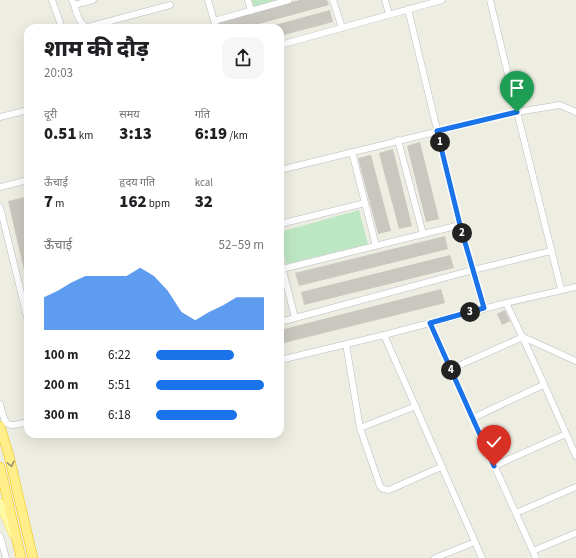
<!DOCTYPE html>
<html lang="hi">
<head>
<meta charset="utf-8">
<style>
	:root { --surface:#fff; --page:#f6f6f6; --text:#202124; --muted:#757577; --accent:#1a73e8 }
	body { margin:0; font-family:"Source Sans 3","Noto Sans Devanagari",sans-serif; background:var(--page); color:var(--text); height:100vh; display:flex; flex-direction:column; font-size:15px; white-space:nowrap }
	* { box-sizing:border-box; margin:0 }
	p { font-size:13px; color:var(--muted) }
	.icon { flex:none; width:22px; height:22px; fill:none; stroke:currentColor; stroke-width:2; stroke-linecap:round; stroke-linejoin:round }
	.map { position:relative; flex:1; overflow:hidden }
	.drawer { position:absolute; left:24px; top:24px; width:260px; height:414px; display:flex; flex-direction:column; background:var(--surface); border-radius:12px; box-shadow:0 4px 16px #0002 }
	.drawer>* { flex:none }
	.pin { position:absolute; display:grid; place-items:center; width:34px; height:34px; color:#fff; margin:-41px -17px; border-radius:50% 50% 50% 0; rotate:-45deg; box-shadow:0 0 4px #0007 }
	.pin .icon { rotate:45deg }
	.km { position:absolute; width:20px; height:20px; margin:-10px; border-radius:50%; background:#222; color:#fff; font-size:11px; line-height:20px; text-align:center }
	.round { display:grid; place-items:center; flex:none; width:42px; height:42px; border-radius:12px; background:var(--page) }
	.headline { display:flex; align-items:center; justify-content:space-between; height:68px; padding:0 20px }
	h1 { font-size:22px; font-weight:800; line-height:30px }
	.metrics { display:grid; grid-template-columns:repeat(3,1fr); gap:6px; height:68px; padding:4px 20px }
	.metrics div { display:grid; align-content:center }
	.metrics b { font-size:17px; font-weight:800 }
	.metrics small { font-size:11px; font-weight:400 }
	.metrics p { font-size:11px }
	.chart { height:112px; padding:8px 20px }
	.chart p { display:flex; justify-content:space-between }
	.chart svg { width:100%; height:72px; margin-top:4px; fill:var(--accent); opacity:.7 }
	ul { padding:0 20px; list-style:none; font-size:13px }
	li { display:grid; grid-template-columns:64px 48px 1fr; align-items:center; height:30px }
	li i { height:10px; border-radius:5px; background:var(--accent) }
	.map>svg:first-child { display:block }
	.green { fill:#bde7c2 }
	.building { fill:#c9c7bf }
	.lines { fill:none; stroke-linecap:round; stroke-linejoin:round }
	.minor-casing { stroke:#babcc2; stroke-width:7 }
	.major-casing { stroke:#f8dc51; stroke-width:9 }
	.highway-casing { stroke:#f1c000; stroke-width:10 }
	.minor { stroke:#fff; stroke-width:6 }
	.major { stroke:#fffaa7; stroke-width:8 }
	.highway { stroke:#ffee89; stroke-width:9 }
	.oneway { stroke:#949071 }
	.route-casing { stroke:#fff; stroke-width:8 }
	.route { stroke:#1a73e8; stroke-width:5 }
</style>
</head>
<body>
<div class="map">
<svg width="576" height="558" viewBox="0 0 576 558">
	<rect width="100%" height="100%" fill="#eeede2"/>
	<!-- green -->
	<path class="green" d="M252 0H279L254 7Z
		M359 210 368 244 286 264 280 237V232Z"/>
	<!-- building -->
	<path class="building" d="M300 0H327L329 5 244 28H220L218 22Z
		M330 10 333 22 280 36V28H264Z
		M420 142 439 219 426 222 407 146Z
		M393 149 412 226 399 229 379 153Z
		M371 155 391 231 378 234 358 158Z
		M25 197 28 208 27 283 8 201Z
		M445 236 448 249 299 286 295 273Z
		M450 255 454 268 304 305 301 292Z
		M441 289 445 303 280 344V330Z
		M280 304 283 314 280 315Z
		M505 310 510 321 502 325 497 314Z"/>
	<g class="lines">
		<defs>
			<path id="minor" d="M52 0 62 28
				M72 0 74 5 93 0
				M208 0 216 28
				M248 0 251 11
				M333 0 342 28
				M385 0 389 14
				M490 0 517 112 561 289
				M74 5C77 13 79 25 88 27L170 5
				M214 21 289 0
				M280 45 442 0
				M0 117 28 110
				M398 140 423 234
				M352 152 376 246
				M280 170 517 112 560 105 576 112
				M0 187 28 180
				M0 207 28 321
				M280 224 365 203
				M280 259 295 318 473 270 460 225 408 9
				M282 269 460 225
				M506 303C531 353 553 405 576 456
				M484 308 473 270 551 251
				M280 322 295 318
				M430 323 536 558
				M384 335 482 558
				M346 344 360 428 380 486 383 489 389 490 441 467
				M280 360 384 335 506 303 576 287
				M451 369 523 337 576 361
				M0 404C6 427 5 428 28 422
				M473 418 543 385
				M360 428 416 406
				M494 466 566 434
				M516 513 576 487
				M0 536 6 558
				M533 551 576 533
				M435 558 475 542"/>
			<path id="major" d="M0 503 13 534"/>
			<path id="highway" d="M0 426 9 456 33 558
				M0 467 21 558"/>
		</defs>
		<!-- minor casing -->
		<use href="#minor" class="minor-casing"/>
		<!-- major casing -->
		<use href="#major" class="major-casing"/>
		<!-- highway casing -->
		<use href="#highway" class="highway-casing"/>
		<!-- minor -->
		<use href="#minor" class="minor"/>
		<!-- major -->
		<use href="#major" class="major"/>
		<!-- highway -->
		<use href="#highway" class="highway"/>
	</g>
	<!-- one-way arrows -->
	<defs><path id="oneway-chevron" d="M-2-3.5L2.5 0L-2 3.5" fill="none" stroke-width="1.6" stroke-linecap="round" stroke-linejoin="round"/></defs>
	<use class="oneway" href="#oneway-chevron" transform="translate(11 464) rotate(76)"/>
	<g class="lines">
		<defs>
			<path id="route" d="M494 466 430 323 484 308 460 225 437 131 517 112"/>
		</defs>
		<!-- route casing -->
		<use href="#route" class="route-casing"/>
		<!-- route -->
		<use href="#route" class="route"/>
	</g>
</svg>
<div class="pin" style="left:517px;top:112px;background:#1e9e55"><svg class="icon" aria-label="arrive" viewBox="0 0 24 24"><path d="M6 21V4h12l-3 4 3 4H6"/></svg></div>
<div class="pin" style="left:494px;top:466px;background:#d93025"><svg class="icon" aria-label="check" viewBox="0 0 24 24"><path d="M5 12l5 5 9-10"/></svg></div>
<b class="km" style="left:440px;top:142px">1</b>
<b class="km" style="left:462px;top:233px">2</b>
<b class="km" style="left:470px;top:312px">3</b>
<b class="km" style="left:451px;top:370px">4</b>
<section class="drawer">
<div class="headline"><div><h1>शाम की दौड़</h1><p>20:03</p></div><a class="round"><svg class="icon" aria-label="share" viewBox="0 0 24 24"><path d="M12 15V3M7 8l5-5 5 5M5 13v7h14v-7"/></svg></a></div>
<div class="metrics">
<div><p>दूरी</p><b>0.51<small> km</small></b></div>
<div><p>समय</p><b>3:13</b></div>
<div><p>गति</p><b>6:19<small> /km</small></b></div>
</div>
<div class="metrics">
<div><p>ऊँचाई</p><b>7<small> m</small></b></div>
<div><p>हृदय गति</p><b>162<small> bpm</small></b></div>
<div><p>kcal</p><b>32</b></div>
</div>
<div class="chart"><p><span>ऊँचाई</span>52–59 m</p>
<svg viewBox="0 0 160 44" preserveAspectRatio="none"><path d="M0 44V24L10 20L20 15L30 11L40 11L50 11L60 11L70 6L80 11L90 20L100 33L110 38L120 33L130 29L140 24L150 24L160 24V44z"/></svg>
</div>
<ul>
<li><b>100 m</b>6:22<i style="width:72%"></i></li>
<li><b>200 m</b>5:51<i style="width:100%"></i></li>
<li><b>300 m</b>6:18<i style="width:75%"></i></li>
</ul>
</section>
</div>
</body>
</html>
